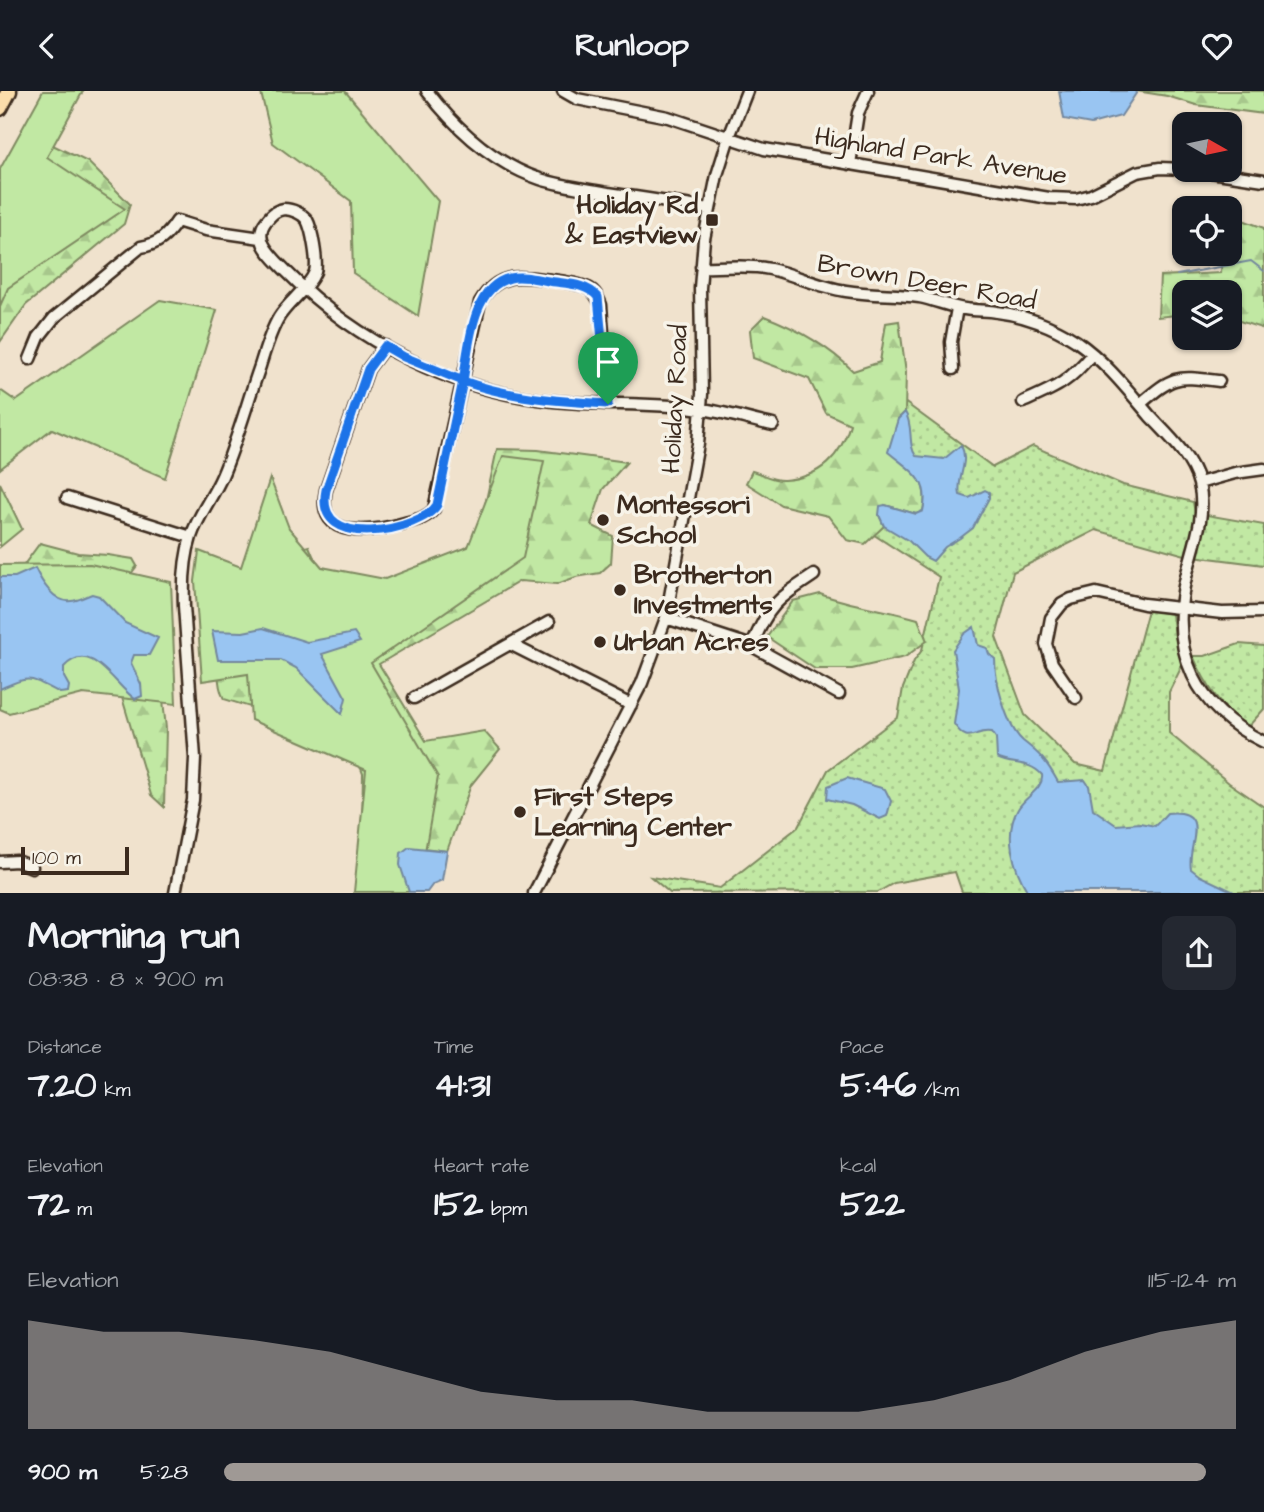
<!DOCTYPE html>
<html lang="en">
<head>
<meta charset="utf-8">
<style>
	:root { --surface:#171b24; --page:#242831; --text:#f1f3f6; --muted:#9ea1a6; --accent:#9f9995 }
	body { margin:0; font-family:"Architects Daughter",sans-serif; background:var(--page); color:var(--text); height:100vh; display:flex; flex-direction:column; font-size:26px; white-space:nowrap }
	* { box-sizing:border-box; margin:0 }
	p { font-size:23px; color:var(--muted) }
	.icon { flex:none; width:38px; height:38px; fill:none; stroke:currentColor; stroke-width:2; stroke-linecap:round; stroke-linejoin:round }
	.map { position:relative; height:802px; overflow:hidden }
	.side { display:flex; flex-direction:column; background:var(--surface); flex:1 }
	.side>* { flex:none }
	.needle { width:46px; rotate:99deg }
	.tools { position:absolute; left:1172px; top:21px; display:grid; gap:14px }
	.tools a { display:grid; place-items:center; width:70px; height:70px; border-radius:14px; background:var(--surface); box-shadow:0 2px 5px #0004; font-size:35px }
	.scale { position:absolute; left:21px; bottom:18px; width:108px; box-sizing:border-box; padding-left:7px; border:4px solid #3b2a1e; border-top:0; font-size:19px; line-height:24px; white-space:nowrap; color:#3b2a1e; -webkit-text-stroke:5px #f7f3e8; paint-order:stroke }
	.pin { position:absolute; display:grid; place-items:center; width:60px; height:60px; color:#fff; margin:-72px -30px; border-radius:50% 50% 50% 0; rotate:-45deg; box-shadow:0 0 7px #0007 }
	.pin .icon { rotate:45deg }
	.round { display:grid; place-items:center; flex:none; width:74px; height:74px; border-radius:14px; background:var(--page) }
	.headline { display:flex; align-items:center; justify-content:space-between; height:119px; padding:0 28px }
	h1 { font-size:38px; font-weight:700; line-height:52px }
	.stats { display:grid; grid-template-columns:repeat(3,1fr); gap:10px; height:119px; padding:7px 28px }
	.stats div { display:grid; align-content:center }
	.stats b { font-size:35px; font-weight:700 }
	.stats small { font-size:19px; font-weight:400 }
	.stats p { font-size:19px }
	.chart { height:196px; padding:14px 28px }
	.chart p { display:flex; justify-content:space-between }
	.chart svg { width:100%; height:126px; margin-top:7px; fill:var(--accent); opacity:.7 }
	ul { padding:0 28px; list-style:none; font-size:23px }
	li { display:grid; grid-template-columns:112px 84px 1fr; align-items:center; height:52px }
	li i { height:18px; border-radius:9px; background:var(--accent) }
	header { display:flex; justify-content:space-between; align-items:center; height:91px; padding:0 28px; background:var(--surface); font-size:32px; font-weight:700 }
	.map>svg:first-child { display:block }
	.grass { fill:url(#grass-dots); stroke:#7e8960; stroke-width:2 }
	.forest { fill:url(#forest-firs); stroke:#7e8960; stroke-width:2 }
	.green { fill:#c1e8a3; stroke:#7e8960; stroke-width:2 }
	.water { fill:#99c5f2; stroke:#73879d; stroke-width:2 }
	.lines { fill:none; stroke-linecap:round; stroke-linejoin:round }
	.stream { stroke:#73879d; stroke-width:2 }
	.minor-casing { stroke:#3b2a1e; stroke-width:15 }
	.highway-casing { stroke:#3b2a1e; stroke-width:19 }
	.minor { stroke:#f7f3e8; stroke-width:10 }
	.highway { stroke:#fbddab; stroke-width:14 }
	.route-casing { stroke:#fff; stroke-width:14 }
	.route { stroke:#1a73e8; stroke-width:9 }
	.poi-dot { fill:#3b2a1e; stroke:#f7f3e8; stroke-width:2.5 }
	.labels { text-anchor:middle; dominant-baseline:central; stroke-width:7; stroke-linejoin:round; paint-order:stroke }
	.street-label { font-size:26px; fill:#3b2a1e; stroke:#f7f3e8 }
	.poi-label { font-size:26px; font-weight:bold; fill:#3b2a1e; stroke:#f7f3e8; text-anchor:start }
</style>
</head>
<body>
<header><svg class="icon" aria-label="back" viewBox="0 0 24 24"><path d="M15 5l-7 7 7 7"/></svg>Runloop<svg class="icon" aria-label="heart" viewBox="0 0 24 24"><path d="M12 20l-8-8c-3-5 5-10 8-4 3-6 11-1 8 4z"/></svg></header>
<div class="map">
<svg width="1264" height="802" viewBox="0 0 1264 802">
	<defs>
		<pattern id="grass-dots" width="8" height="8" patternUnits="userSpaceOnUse" patternTransform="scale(1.75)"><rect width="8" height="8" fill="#c1e8a3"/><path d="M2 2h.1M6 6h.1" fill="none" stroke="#a7c78c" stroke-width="1.8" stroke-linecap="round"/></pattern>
		<pattern id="forest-firs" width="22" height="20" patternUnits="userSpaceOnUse" patternTransform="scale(1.75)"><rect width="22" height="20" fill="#c1e8a3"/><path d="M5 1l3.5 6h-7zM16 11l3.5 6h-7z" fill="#a7c78c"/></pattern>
	</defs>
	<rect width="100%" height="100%" fill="#f0e2cd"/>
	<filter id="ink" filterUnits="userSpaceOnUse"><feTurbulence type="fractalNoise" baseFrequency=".0143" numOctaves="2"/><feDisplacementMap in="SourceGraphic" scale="14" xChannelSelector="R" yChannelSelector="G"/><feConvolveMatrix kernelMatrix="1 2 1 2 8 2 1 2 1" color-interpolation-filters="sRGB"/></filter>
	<g filter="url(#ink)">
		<!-- grass -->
		<path class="grass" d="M888 299 993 376 1033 355 1123 394 1193 411 1195 422 1264 434V474L1185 464 1096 439 1013 481 996 546 1025 624 1075 673 1105 680 1148 519 1172 523 1175 545 1183 573 1169 601V642L1229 692 1264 716V801H962L955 781 894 792 878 801 670 802 651 786 720 797 798 736 828 679 898 626 903 597 914 570 922 559 939 486 865 438Z
			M1239 553 1264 555V618L1248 636C1221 618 1206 594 1193 565H1205Z"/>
		<!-- forest -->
		<path class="forest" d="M1136 0H1264V23L1196 14 1167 5Z
			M34 45 88 71 130 113 124 133 26 214 0 251V105Z
			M1240 128 1264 137V238L1230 227V201H1185V223L1158 226 1160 185 1221 182 1222 163H1230V133Z
			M764 225C798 238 827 254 853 280L880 271 886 232 899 230 906 281 905 321 898 328 901 371C920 382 928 399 923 420L916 423 885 414 879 424 884 435 865 453 847 449 828 425 781 414 746 392 752 380C762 383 774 390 784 389 819 387 841 366 850 333L826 322 809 288 753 267 750 239Z
			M497 358 538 359 627 371 603 398 591 434 613 445 611 472 600 482 576 486 557 493 520 490 379 573 426 650 484 640 500 658 471 694 447 760 424 757 361 786 363 683 357 667 273 623 224 608C206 574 236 508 247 472L309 455 320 481 378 492 453 467 478 447Z
			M0 392 22 438 0 456Z
			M40 452 78 462 108 464 133 468 137 475 126 489 15 486Z
			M820 503C852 515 885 518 918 528L927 550 905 566 852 578H815L767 546 793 510Z
			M118 593 162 599 166 638 164 716 151 704Z"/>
		<!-- green -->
		<path class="green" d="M43 0H83L47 66 125 118 8 197 0 215V78Z
			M256 0H345L438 110 418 225 353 182 351 110 273 52 261 2Z
			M160 209 217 219 165 387 52 338 0 378V299L16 310Z
			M503 365 544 370 523 467 371 572 438 686 418 801H354L366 679 251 629 248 583 202 590 195 490 199 460 241 476 270 387 289 437 322 476 385 488 468 456Z
			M90 473 171 491 176 613 83 603 9 622 0 618V474Z"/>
		<!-- water -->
		<path class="water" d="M1059 0H1136L1137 1 1121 25 1091 33 1064 28Z
			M905 321C914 335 907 353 916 365L944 368 961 354C970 372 956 387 960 404L969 407 985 399 989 401V407L973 437 960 447 945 456 933 470 925 466 909 450 884 435 879 424 880 415 885 414 916 423 923 420C931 387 909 379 888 361L898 328Z
			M35 477C41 490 54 512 71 510 77 510 86 505 92 503L99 505 125 532 158 547 149 564H134L131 572 141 593 142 605 135 608C114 594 91 547 64 576V586L69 595 68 601 60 602C30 587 32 583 0 598V486H15Z
			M974 536 978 554 987 557 989 563 995 568C995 590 1006 635 1023 650 1041 664 1047 671 1058 691L1085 689 1089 695 1093 718 1116 734 1140 732 1155 735 1167 722C1214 717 1186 756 1191 778L1200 785 1234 801H1028C1014 779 1003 743 1018 718 1024 706 1044 698 1042 684 1029 669 1013 675 997 667L996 647 992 641C974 638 969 656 954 633L959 598 953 559 964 543Z
			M263 537 307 551 354 542 360 551 322 563 346 607 342 623 296 577 281 569H218L212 540 243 541Z
			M847 687 885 698 891 710 887 725 880 728 852 714 827 708 828 695Z
			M409 756 447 760 442 789 433 793 427 801H409L400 774 401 762Z"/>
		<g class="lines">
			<!-- stream -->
			<path class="stream" d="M1177 184 1251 170 1264 180"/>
			<defs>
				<path id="minor" d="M427 0C457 39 493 72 540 88 562 95 586 98 608 102 642 107 676 112 709 118
					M563 0 577 8 668 26 764 58 1049 107 1076 108 1091 104 1137 81 1160 77 1185 78
					M850 73 858 22 868 0
					M1197 79 1264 89
					M701 176C724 177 748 173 770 178 796 184 819 196 846 200 870 204 895 203 919 206 935 209 950 216 965 218 976 220 987 219 997 221 1024 224 1053 235 1076 250 1105 270 1127 298 1150 325 1169 345 1192 366 1199 393 1207 424 1193 456 1186 486 1168 561 1196 618 1264 651
					M385 255 368 278 326 399C315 451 374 441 405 432 416 429 427 427 434 418L480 211C487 199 496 190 510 187 522 184 577 191 588 197 595 200 598 207 601 214L608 313
					M30 268 39 246 54 227 141 156C159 153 167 145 177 130L206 139 261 147
					M953 278 951 251 957 217
					M1023 311C1057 296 1068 292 1092 263
					M1140 313C1174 284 1175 285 1219 290
					M1199 392 1235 382 1264 378
					M67 407 191 446
					M666 527 752 555 839 603
					M510 553 631 614
					M752 555C768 514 778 508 814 484
					M414 607 549 531
					M1076 607 1052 572 1046 553 1051 527 1062 513 1071 508 1096 502 1144 513 1222 522 1264 521
					M0 771 17 770 32 776
					M175 802 193 709 195 667 184 515C183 492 184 468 191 446 198 424 213 406 222 385 237 350 247 312 260 275 265 259 270 241 279 226 289 210 308 198 315 181 318 171 312 138 307 129 303 123 292 118 284 118 276 119 272 123 267 129 250 149 274 167 287 181 356 251 454 301 553 310 602 315 652 311 701 318 725 321 749 329 773 334
					M534 802 642 592 666 527 698 353 702 303 700 197 704 148 717 84 729 46 747 0"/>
				<path id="highway" d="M0 17 9 0"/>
			</defs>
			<!-- minor casing -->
			<use href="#minor" class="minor-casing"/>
			<!-- highway casing -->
			<use href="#highway" class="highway-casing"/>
			<!-- minor -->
			<use href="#minor" class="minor"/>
			<!-- highway -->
			<use href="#highway" class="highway"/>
		</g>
	</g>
	<g class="lines" filter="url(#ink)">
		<defs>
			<path id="route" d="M608 313C558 310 510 307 463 290L437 414C422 439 313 463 326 399L368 278 385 255 404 266 463 290C469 257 471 196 510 187 522 184 536 188 548 190 566 193 586 192 598 206L608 313"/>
		</defs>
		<!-- route casing -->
		<use href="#route" class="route-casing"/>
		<!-- route -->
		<use href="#route" class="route"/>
	</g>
	<!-- markers -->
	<g class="poi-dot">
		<rect x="705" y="122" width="14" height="14" rx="3.5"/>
		<circle cx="603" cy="429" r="7"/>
		<circle cx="620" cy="499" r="7"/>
		<circle cx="600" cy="551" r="7"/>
		<circle cx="520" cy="721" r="7"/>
	</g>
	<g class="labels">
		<!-- street labels -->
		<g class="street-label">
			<text transform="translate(941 65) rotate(9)">Highland Park Avenue</text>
			<text transform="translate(927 191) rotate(10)">Brown Deer Road</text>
			<text transform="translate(675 308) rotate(-87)">Holiday Road</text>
		</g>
		<!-- poi labels -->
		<g class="poi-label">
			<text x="698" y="114" text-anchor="end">Holiday Rd<tspan x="698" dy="30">&amp; Eastview</tspan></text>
			<text x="617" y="414">Montessori<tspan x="617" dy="30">School</tspan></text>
			<text x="634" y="484">Brotherton<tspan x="634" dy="30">Investments</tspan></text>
			<text x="614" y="551">Urban Acres</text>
			<text x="534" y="706">First Steps<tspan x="534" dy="30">Learning Center</tspan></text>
		</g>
	</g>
</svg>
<div class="tools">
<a><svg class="needle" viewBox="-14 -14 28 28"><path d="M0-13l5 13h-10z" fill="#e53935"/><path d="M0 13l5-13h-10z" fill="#9ea1a6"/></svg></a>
<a><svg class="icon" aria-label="locate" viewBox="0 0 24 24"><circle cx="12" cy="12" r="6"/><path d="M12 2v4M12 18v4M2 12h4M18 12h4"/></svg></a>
<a><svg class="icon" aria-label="layers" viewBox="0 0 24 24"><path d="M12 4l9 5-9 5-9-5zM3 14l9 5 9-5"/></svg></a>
</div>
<div class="scale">100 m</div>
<div class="pin" style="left:608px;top:313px;background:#1e9e55"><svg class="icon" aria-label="arrive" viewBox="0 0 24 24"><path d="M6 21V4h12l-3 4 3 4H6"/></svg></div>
</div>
<section class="side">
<div class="headline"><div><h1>Morning run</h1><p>08:38 · 8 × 900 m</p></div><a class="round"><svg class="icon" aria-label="share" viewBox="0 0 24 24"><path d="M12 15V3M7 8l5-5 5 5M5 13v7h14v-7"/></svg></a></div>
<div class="stats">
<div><p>Distance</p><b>7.20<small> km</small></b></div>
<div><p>Time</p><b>41:31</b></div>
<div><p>Pace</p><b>5:46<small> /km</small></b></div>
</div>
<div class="stats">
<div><p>Elevation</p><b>72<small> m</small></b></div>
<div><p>Heart rate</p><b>152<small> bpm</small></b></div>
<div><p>kcal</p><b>522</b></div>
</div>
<div class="chart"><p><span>Elevation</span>115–124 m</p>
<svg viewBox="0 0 160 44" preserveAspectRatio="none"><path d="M0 44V6L10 10L20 10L30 13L40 17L50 24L60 31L70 34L80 34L90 38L100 38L110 38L120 34L130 27L140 17L150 10L160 6V44z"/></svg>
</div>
<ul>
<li><b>900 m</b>5:28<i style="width:97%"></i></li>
</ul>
</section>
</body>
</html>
